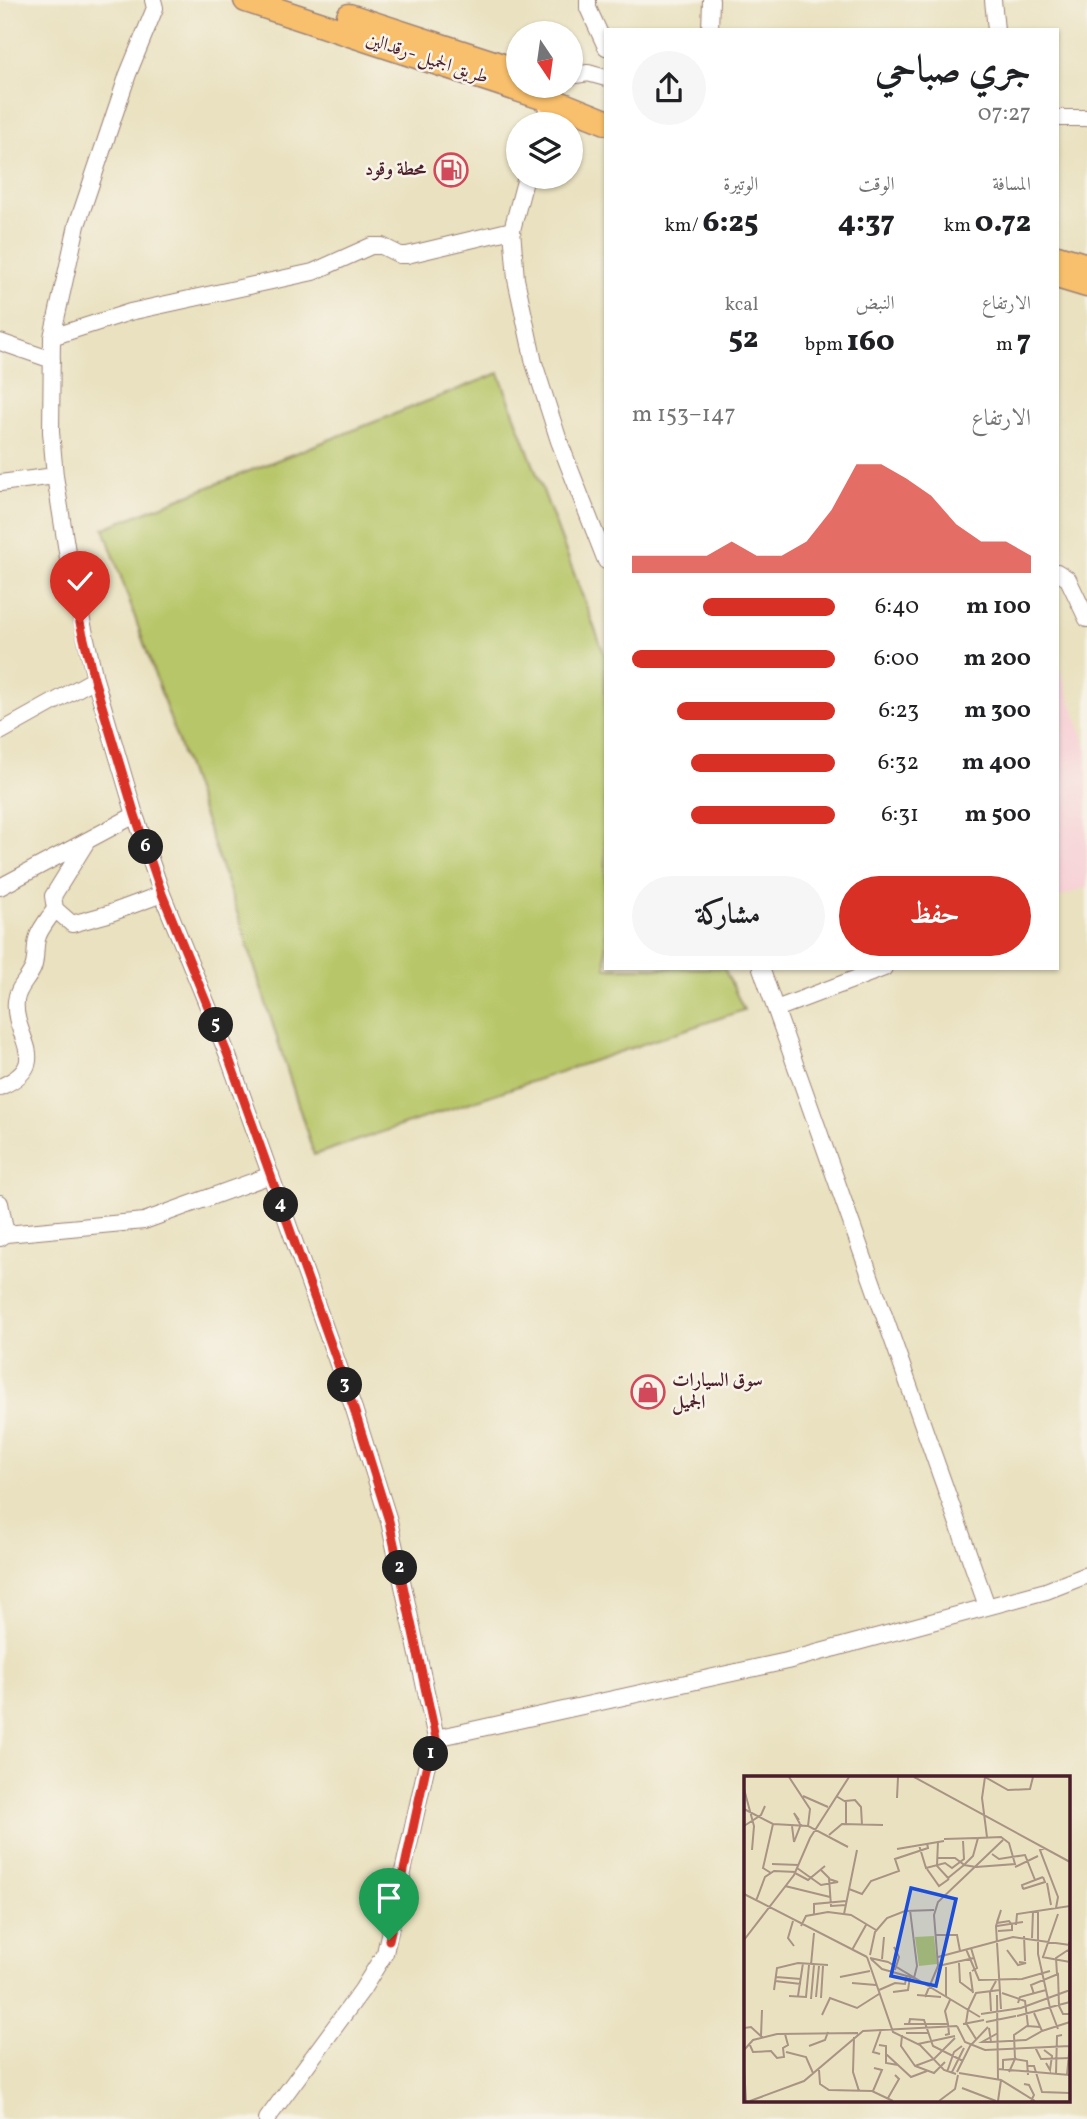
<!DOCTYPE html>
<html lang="ar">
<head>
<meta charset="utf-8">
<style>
	:root { --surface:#fff; --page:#f6f6f6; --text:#202124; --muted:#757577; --accent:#d93025 }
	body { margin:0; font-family:Vollkorn,Amiri,serif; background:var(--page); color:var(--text); direction:rtl; height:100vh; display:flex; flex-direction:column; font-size:26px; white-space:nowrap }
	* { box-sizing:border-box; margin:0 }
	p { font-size:23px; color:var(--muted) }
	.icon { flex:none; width:38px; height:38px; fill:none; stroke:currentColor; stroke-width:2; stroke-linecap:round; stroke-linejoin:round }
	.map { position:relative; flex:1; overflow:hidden; direction:ltr }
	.details { position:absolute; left:604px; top:28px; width:455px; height:942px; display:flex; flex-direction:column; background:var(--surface); border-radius:0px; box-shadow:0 2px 5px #0004; direction:rtl }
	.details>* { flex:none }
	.needle { width:46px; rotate:167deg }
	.buttons { position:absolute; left:506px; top:21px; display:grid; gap:14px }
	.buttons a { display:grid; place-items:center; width:77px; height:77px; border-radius:50%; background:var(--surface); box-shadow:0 2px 5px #0004; font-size:35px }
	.pin { position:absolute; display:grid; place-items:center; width:60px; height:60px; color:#fff; margin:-72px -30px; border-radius:50% 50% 50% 0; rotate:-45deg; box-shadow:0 0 7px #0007 }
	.pin .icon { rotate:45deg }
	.km { position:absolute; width:35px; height:35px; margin:-18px; border-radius:50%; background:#222; color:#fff; font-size:19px; line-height:35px; text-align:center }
	.round { display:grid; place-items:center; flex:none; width:74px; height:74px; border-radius:37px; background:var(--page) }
	.summary { display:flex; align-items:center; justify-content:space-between; height:119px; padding:0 28px }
	h1 { font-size:38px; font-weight:800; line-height:52px }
	.figures { display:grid; grid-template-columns:repeat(3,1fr); gap:10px; height:119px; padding:7px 28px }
	.figures div { display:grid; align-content:center }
	.figures b { font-size:30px; font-weight:800 }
	.figures small { font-size:19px; font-weight:400 }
	.figures p { font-size:19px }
	.chart { height:196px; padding:14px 28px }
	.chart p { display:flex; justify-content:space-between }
	.chart svg { width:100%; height:126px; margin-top:7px; fill:var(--accent); opacity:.7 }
	.cta { display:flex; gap:14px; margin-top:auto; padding:14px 28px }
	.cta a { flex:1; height:80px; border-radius:42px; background:var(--accent); color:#fff; font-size:28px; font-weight:800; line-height:80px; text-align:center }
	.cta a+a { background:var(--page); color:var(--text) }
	ul { padding:0 28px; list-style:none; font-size:23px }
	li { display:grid; grid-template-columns:112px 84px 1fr; align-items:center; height:52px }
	li i { height:18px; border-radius:9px; background:var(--accent) }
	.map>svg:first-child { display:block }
	.built { fill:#f7cfd5 }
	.green { fill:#b7c668; stroke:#80724a; stroke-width:2 }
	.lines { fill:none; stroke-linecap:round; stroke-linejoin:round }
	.street-casing { stroke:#9a8075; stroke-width:18 }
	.primary-casing { stroke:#9a8075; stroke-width:27 }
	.street { stroke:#fff; stroke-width:16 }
	.primary { stroke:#f8bf6c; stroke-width:24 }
	.route-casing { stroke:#fff; stroke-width:14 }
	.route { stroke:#d93025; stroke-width:9 }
	.labels { text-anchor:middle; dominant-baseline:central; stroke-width:5; stroke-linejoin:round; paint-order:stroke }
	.street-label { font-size:19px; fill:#4a1f2b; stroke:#f7f3e8 }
	.poi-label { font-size:19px; font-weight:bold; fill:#4a1f2b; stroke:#f7f3e8; text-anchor:end }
	.inset-road { fill:none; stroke:#a99384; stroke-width:2 }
	.view { fill:#1d4ed8; fill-opacity:0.15; stroke:#1d4ed8; stroke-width:3.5 }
	.inset-edge { fill:none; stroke:#4a1f2b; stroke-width:3.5 }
</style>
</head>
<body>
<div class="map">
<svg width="1087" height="2119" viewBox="0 0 1087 2119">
	<rect width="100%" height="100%" fill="#f7f3e8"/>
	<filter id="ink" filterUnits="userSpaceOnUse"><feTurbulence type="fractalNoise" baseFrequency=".0143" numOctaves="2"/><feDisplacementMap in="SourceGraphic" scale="14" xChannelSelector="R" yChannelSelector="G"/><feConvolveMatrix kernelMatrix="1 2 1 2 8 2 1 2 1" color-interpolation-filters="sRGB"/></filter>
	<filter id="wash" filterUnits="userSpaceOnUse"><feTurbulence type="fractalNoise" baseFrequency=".00686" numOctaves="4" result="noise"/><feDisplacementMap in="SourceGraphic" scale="28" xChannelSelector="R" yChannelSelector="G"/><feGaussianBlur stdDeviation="1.57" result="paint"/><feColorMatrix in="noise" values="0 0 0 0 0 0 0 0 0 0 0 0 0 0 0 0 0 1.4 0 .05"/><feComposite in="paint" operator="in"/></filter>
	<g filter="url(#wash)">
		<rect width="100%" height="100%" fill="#e9e1bf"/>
		<!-- built -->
		<path class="built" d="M1057 661 1087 748V887L1057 898Z"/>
		<!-- green -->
		<path class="green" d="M499 373 605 656 606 968H724L744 1010 314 1155 239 918 104 528Z"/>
	</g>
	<g filter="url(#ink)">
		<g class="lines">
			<defs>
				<path id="street" d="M153 0 155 8 128 74 77 225 52 337 51 432 55 476 68 558 95 679 135 815 162 894 227 1053 354 1409 389 1521 436 1738 426 1768 385 1953 362 1990 267 2119
					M588 0V8L606 47
					M993 0 996 30
					M710 30 711 0
					M570 76 588 73 606 78
					M1057 118H1087
					M543 124 554 86
					M526 177 512 230 516 279 534 363 559 441 606 561
					M52 337 130 312 313 272 371 246H382L400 255H407L512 230
					M0 342 52 360
					M0 483 55 476
					M1057 572 1068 579 1087 619
					M0 732 95 679
					M87 841 53 896 55 909 72 924 108 914 162 894
					M0 887 135 815
					M761 968 987 1606
					M776 1009 884 968
					M0 1087C55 1063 12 1038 16 1001 17 988 28 980 33 968 37 958 34 946 38 936 41 927 50 917 55 909
					M0 1203 6 1234
					M0 1238 6 1234 144 1221 271 1175
					M436 1738 787 1661 1046 1591 1087 1575"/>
				<path id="primary" d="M246 0 551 100 606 122
					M349 16 518 71
					M1057 257 1087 266
					M1057 276 1087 285"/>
			</defs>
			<!-- street casing -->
			<use href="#street" class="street-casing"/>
			<!-- primary casing -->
			<use href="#primary" class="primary-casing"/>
			<!-- street -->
			<use href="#street" class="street"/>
			<!-- primary -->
			<use href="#primary" class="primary"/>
		</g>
	</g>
	<g class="lines" filter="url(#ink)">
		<defs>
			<path id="route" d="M80 623 94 679 135 815 162 894 227 1053 354 1409 389 1521 436 1738 426 1768 389 1940"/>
		</defs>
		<!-- route casing -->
		<use href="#route" class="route-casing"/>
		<!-- route -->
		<use href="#route" class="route"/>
	</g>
	<!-- icons -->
	<defs>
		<symbol id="fuel-ring" viewBox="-11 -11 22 22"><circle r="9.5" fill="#f7f3e8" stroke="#d1495b" stroke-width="1.5"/><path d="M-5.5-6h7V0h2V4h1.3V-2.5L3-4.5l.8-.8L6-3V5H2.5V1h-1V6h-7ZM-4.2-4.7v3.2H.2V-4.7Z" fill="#d1495b"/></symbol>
		<symbol id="shop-ring" viewBox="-11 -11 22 22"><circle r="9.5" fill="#f7f3e8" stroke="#d1495b" stroke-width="1.5"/><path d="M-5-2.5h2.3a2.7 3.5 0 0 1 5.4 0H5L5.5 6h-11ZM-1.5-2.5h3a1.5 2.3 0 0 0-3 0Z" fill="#d1495b"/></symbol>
	</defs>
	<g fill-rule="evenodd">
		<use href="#fuel-ring" x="432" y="151" width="38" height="38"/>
		<use href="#shop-ring" x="629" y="1373" width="38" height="38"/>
	</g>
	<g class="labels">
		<!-- street labels -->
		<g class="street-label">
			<text transform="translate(427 59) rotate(18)">طريق الجميل -رقدالين</text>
		</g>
		<!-- poi labels -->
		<g class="poi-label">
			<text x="426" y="170">محطة وقود</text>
			<text x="672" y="1381" text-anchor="start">سوق السيارات<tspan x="672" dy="22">الجميل</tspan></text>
		</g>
	</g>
	<!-- overview -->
	<g transform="translate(744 1776)">
		<rect width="326" height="326" fill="#e9e1bf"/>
		<path d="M190 160 193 188 175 190 171 161Z" fill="#b7c668"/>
		<path class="inset-road" d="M45 1 66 33 64 50 104 71M170 1 326 86M241 1 238 22 243 61M241 1 264 14 286 13 289 1M0 13 10 50 8 74M59 20 84 31M92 20 102 26V48M153 22 154 1M101 25 111 24 117 31 118 49M0 33 29 48 64 50M55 44 50 37 56 48M0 50 17 39 21 30M48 50 50 66 57 48M85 59 98 48 139 49M200 63 233 62M194 65 193 90 205 103M175 69 182 92 201 87 208 92 220 83 219 65M301 72 296 74 314 121 312 132M153 73 200 65M248 78 255 83 281 79 291 104M194 82H211L219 88 220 89 232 91 271 88 265 67 257 61 234 62 229 80 220 89 204 102M28 88 55 89M271 91 294 80M53 92 77 109 94 106 85 103M183 93 195 110 205 103M77 94 85 102 87 130 102 129M27 97 19 92 29 48M51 97 64 104 81 90M303 107 307 129M41 110 86 121M105 113 118 118 127 105 155 95 151 83 184 72 183 67M279 113 278 109 299 101M279 113 301 106 299 101M0 118 123 181M12 125 21 101 30 95 52 96M294 135V178L306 232M100 138 113 74M70 139V128L102 125M49 145 44 162 50 170M253 146 257 134 252 150 257 233M253 147 265 145 268 149V154L254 155M272 149 273 138 326 130M57 150 62 140 84 136 107 139 132 154M253 150 279 146M192 159H213L216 175M280 160 281 185M288 162 289 135M0 164 50 99 66 62 105 1M150 171 155 181 151 194M227 172 233 192 228 195M222 173 235 204 278 203 306 195M108 174 122 149M263 174 274 189 282 187 275 186M126 179 131 156 143 142 161 135 190 134M123 181 149 256 176 269 200 294 212 298M194 181 269 161 326 169M298 181 326 186M299 181 314 138M126 182 144 186 236 241M127 183 138 193 170 202 173 190 166 134M138 183 140 161M215 187 216 206 228 215M67 189 70 157M194 190 230 182M226 196 229 217M313 198 312 182 324 174M32 201 57 203M96 201 126 195M31 205 57 208M108 207 132 209M30 214 33 192 54 187 84 189M135 214 151 207 161 208 163 199M149 216 164 214 166 201M258 217 281 225 284 250M290 218 287 209 314 198 315 230 319 238H326M173 219 197 221M253 219 254 304M45 220 62 221 65 189M54 220 59 187M202 220V191M72 221 75 190M181 221 194 190 190 139 194 126 259 64M77 222 79 190M67 223 70 189M325 226V166M274 227 276 221 302 214M306 232 314 253M224 234 232 217 256 214M224 234 222 247 232 263M247 235 246 216 252 205M290 237 298 255 326 246M237 238 277 232 326 214M78 239 86 222 113 232 135 218M273 240 326 226M242 246 272 240M160 248H204L205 258 201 259M165 248 166 243 180 244 189 270 219 285M204 248 201 235 206 224M219 248 240 244M213 250 221 266 241 274 326 270M0 252 7 251 19 262M245 252 247 266 282 264 298 255M162 257H184M158 259 157 270 171 290 190 297 201 286M17 260 18 234M110 261 109 296 115 315M247 266H238L254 257M5 267 9 276 27 275 33 282 40 281 39 272 44 269 41 258M174 268 211 260M135 269 142 270V287L154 289M65 270 81 264 84 256M291 271 297 283 326 282M0 274 9 264 33 258 114 257M300 274 308 280 306 294 302 287M42 276 62 281 69 297M136 278 129 276 137 254M142 278 167 301 183 295M171 290 190 283 211 262M284 290H290L298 316 326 317M0 291 2 325M254 293 326 299M75 294 76 308 85 314 128 315 149 325M259 294V284L271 283 265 296M203 296 210 276 218 270M208 296 220 272M213 296 226 270 244 251M215 297 257 304 291 325M312 298 313 260 318 259M284 299 283 285 271 283 270 259 283 250 296 251M323 299 326 267M280 308 285 309 290 319 287 325M218 312 252 325M129 315 138 294 130 292M144 322 155 303 151 299M6 325 60 305 119 255 213 250M195 325 211 313 214 299M254 325 257 304"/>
		<path class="view" d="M167 112 212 123 192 210 147 200Z"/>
		<rect width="326" height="326" class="inset-edge"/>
	</g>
</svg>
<div class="buttons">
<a><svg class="needle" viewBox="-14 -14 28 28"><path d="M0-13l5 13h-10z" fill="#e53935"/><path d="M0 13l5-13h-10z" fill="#757577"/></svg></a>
<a><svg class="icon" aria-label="layers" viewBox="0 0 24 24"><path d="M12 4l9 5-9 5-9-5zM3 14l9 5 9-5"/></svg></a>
</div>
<div class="pin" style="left:389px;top:1940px;background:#1e9e55"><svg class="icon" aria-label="arrive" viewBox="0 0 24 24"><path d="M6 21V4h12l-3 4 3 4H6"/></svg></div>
<div class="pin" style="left:80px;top:623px;background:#d93025"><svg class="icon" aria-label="check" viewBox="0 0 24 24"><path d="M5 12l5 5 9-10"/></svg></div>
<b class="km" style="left:431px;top:1754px">1</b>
<b class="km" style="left:400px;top:1568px">2</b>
<b class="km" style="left:345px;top:1385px">3</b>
<b class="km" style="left:281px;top:1205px">4</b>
<b class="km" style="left:216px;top:1025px">5</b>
<b class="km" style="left:146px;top:847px">6</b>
<section class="details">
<div class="summary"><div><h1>جري صباحي</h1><p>07:27</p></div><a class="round"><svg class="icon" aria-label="share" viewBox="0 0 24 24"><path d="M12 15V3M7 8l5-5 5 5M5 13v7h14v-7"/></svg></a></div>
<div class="figures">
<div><p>المسافة</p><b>0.72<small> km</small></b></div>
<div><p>الوقت</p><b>4:37</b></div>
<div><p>الوتيرة</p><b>6:25<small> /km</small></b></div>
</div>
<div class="figures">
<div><p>الارتفاع</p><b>7<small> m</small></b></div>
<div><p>النبض</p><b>160<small> bpm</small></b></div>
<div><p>kcal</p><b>52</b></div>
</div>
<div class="chart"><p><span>الارتفاع</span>147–153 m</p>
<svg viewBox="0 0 160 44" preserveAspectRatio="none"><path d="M0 44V38L10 38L20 38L30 38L40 33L50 38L60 38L70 33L80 22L90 6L100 6L110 11L120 17L130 27L140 33L150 33L160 38V44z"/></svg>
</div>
<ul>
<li><b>100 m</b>6:40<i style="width:65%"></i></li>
<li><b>200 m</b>6:00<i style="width:100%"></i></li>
<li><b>300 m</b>6:23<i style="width:78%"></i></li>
<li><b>400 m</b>6:32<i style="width:71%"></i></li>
<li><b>500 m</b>6:31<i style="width:71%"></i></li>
</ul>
<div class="cta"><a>حفظ</a><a>مشاركة</a></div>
</section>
</div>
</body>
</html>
